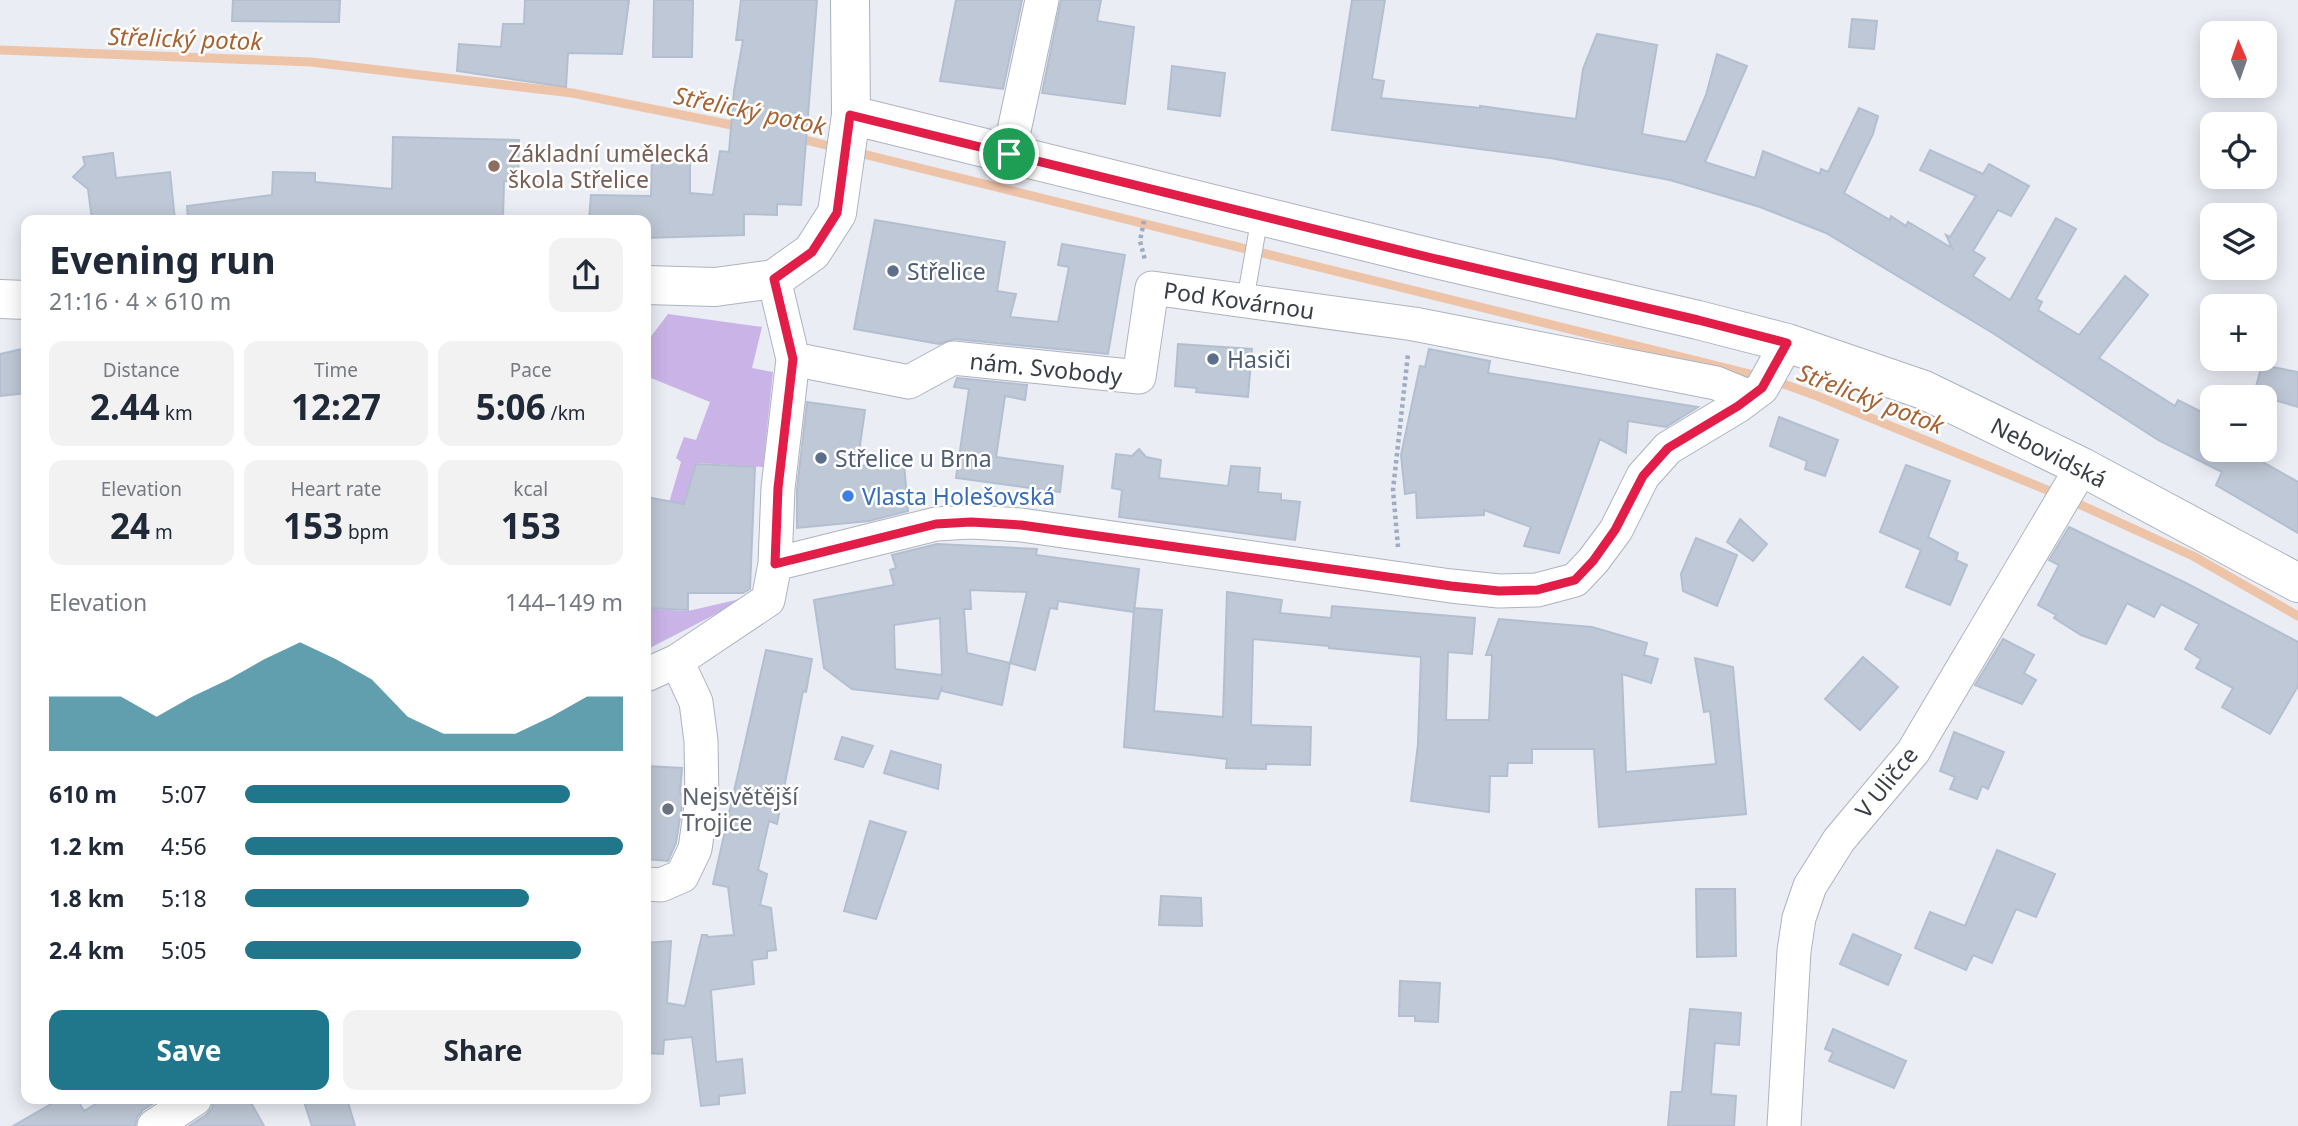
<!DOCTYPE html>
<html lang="en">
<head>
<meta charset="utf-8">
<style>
	:root { --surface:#fff; --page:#f2f2f3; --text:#1f2937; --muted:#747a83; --accent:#20778c }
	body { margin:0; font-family:"Noto Sans",sans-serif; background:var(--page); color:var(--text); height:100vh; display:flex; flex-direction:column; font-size:26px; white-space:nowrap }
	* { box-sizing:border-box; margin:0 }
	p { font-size:23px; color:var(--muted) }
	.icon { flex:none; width:38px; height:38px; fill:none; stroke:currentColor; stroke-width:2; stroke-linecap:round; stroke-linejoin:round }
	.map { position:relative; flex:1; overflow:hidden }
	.sheet { position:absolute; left:21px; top:215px; width:630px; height:889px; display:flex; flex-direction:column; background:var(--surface); border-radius:14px; box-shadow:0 4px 18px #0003 }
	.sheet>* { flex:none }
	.needle { width:46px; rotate:358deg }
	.fabs { position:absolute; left:2200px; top:21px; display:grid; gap:14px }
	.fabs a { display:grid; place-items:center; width:77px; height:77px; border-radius:14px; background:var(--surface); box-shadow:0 4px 18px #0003; font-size:35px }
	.pin { position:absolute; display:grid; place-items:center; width:60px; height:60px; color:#fff; margin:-30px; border:4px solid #fff; border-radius:50%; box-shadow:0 2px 7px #0007 }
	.round { display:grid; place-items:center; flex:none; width:74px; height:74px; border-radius:14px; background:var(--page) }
	.headline { display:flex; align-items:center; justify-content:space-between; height:119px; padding:0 28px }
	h1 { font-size:38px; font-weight:700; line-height:52px }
	.figures { display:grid; grid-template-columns:repeat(3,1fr); gap:10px; height:119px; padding:7px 28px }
	.figures div { display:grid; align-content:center; border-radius:14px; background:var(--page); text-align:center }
	.figures b { font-size:35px; font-weight:700 }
	.figures small { font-size:19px; font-weight:400 }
	.figures p { font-size:19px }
	.chart { height:196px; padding:14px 28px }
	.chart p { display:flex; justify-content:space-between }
	.chart svg { width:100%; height:126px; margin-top:7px; fill:var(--accent); opacity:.7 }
	.primary-button { display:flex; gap:14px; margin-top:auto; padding:14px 28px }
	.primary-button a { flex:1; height:80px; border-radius:14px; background:var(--accent); color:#fff; font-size:28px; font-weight:700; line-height:80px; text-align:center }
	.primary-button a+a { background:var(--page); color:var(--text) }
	ul { padding:0 28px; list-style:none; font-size:23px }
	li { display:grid; grid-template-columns:112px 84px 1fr; align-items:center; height:52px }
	li i { height:18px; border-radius:9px; background:var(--accent) }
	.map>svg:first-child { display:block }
	.green { fill:#cab4e7 }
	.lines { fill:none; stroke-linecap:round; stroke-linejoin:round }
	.stream { stroke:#eec4a9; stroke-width:9 }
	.building { fill:#bfc8d6; stroke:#b3bfd0; stroke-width:2; fill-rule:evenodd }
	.service-casing { stroke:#acb3c0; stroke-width:18 }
	.minor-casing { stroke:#acb3c0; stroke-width:35 }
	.tertiary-casing { stroke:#acb3c0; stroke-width:40 }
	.path { stroke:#9eabc1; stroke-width:4.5; stroke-dasharray:3.5 3.5; stroke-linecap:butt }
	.service { stroke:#fff; stroke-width:16 }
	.minor { stroke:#fff; stroke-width:33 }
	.tertiary { stroke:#fff; stroke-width:38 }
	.route-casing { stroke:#fff; stroke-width:14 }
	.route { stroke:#e11d48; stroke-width:9 }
	.education-dot { fill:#8d6e63; stroke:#fff; stroke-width:2.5 }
	.service-dot { fill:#5c6f8a; stroke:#fff; stroke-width:2.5 }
	.shop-dot { fill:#3f7fe0; stroke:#fff; stroke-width:2.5 }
	.worship-dot { fill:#6b7280; stroke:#fff; stroke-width:2.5 }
	.labels { text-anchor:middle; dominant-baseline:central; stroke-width:5; stroke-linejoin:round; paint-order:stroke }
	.education-label { font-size:23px; fill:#785e54; stroke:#fff; text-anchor:start }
	.service-label { font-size:23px; fill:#4e5e75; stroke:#fff; text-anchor:start }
	.street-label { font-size:23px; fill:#383e48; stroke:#fff }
	.shop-label { font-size:23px; fill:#366cbe; stroke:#fff; text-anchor:start }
	.worship-label { font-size:23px; fill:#5b616d; stroke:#fff; text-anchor:start }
	.water-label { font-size:24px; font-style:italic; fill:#a96232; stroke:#fff }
</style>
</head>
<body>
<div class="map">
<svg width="2298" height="1126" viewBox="0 0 2298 1126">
	<rect width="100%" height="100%" fill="#eaedf4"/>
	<!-- green -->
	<path class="green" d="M668 314 762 327 752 368 773 372 763 467 697 463 654 609 688 611 749 597 646 650V581L681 462 676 458 684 437 696 440 710 402 646 376V343Z"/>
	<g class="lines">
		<!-- stream -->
		<path class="stream" d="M0 50 311 62 572 93 742 127
			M797 138 838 148
			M855 152 1762 377
			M1775 381 1817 396 2057 494
			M2070 500 2193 556 2298 616"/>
	</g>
	<!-- building -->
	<path class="building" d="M233 0H340L339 22 232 21Z
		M525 0H629L622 54 568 53 566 87 457 71 459 44 501 47 503 24H524Z
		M654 0H693L692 57H653Z
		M741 0H817L801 205 777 204V215L744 214V235L646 238V220H589L591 195 651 196 652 158 690 162V193L713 195 720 151 729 152 734 91 743 40H736Z
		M956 0H1022L1003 89 940 81Z
		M1061 0H1101L1097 21 1134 27 1125 104 1042 93Z
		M1352 0H1385L1372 79 1384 81 1381 98 1480 108V106L1576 119 1583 69 1597 34 1657 45 1642 134 1686 142 1706 95 1717 54 1747 66 1705 162 1755 178 1763 151 1820 174 1821 169 1828 172 1859 108 1878 116 1873 134 1844 193 1890 220 1891 216 1906 226 1908 222 1952 248 1946 235 1950 237 1976 196 1920 170 1930 150 1983 174 1989 164 2029 186 2011 216 1998 210 1973 251 1985 258 1973 276 2010 300 2056 218 2076 229 2036 299 2042 302 2038 310 2079 335 2125 276 2148 295 2099 358 2175 406 2178 400 2212 417V450H2268L2263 462 2298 482V533L2216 485 2222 472 2158 440 1991 332 1826 233 1760 207 1670 180 1550 158 1332 130Z
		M1852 19 1877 21 1874 49 1849 47Z
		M1172 66 1225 73 1220 116 1168 109Z
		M393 137 519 140 518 181H504L503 220H188L187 206 272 195 273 172 315 173V182L392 189Z
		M113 153 116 178 170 172 175 220H92L88 189 73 177 85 165 83 157Z
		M875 220 1005 242 997 291 1016 294 1010 317 1058 322 1069 267 1058 265 1062 244 1125 255 1108 354 955 339 939 344 854 329Z
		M1178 344 1252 349 1248 397 1196 392 1197 388 1175 386Z
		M26 348V393L0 396V354Z
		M1429 349 1490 361 1488 373 1698 407 1666 427 1628 421 1626 453 1600 439 1559 553 1524 546 1531 527 1484 510V515L1417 518 1416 492 1405 494 1401 455 1420 366 1425 367Z
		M2262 365 2298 372V407L2264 397H2253Z
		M957 378 1027 385 1025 400 1005 396 996 457 1063 466 1060 492 956 478 969 389 954 387Z
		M807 402 865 410 857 466 904 463 908 511 869 521 797 528V489Z
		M1779 417 1838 440 1825 476 1805 469 1807 461 1770 446Z
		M1139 449 1146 457 1161 460 1159 478 1228 486 1231 466 1260 468 1258 492 1281 494V500L1300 502 1295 540 1119 517 1122 490 1112 488 1116 454 1132 456Z
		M696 464 755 467 750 589 743 593H688V610L646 608V497L684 504Z
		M1906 465 1950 481 1928 537 1958 553 1956 560 1967 565 1950 605 1906 587 1921 550 1880 532Z
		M1740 519 1767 544 1753 561 1727 542Z
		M2069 527 2186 583 2298 642V686L2270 734 2222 707 2233 688 2196 668 2201 659 2185 649 2199 624 2161 604 2154 617 2127 603 2106 644 2081 635 2054 618 2056 615 2038 605 2059 565 2049 560Z
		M1696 538 1737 555 1717 606 1683 591 1681 574Z
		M937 544 1037 549 1036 555 1139 569 1134 612 1058 601 1057 609 1050 608 1035 670 1010 663 1002 705 942 691V686L938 699 852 689 824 668 814 600 894 585 890 570 896 568 892 555ZM970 590 1027 592 1010 663 967 653 964 609H971ZM940 618 942 675 895 669 894 625Z
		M1227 592 1282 600 1280 613 1331 618 1332 606 1475 618 1472 654 1448 652 1446 720H1489L1492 655H1486L1499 619 1592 627 1647 643 1644 655 1658 659 1651 683 1622 674 1626 772 1716 764 1710 711 1704 712 1695 658 1733 667 1746 814 1599 827 1594 749H1532V763H1508L1507 776H1490L1489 812 1411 801 1418 744 1421 657 1329 648V646L1253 639 1251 725 1311 727 1310 765 1266 764V769L1226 768 1227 759 1124 747 1134 608 1162 610 1154 711 1223 717Z
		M2003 639 2034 655 2024 673 2036 680 2022 704 1975 685Z
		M766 650 812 659 806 692 803 691 777 824 769 821 758 870 767 874 760 905 771 908 776 950 767 951V958L752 960 754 984 711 990 716 1062 742 1059 745 1093 719 1096V1104L701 1106 692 1037 664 1040 663 1054 646 1053V943L671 941 667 1003 685 1006 702 935H707V937L734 935 728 887 713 884Z
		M1863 657 1898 687 1860 730 1825 699Z
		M1954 732 2004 752 1988 789 1982 786 1977 799 1950 789 1955 777 1940 771Z
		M842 737 873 746 863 767 835 759Z
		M891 751 941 765 938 789 884 773Z
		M646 766 682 768 680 792 683 799 676 843 668 861 646 859Z
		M870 821 906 832 876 919 844 911Z
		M1997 850 2055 874 2036 917 2016 909 1992 963 1973 955 1966 970 1915 948 1930 912 1965 926Z
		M1696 889H1735L1736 956 1697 957Z
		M1161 896 1201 898 1202 926 1159 925Z
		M1853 934 1901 955 1888 985 1840 964Z
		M1400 981 1440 983 1438 1022 1415 1021V1016H1399Z
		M1690 1009 1741 1013 1739 1045 1715 1043 1711 1094 1736 1096 1734 1126H1668L1671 1092H1682Z
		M1833 1029 1906 1061 1894 1088 1829 1061 1833 1052 1825 1049Z
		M60 1099H77L84 1111 104 1099H160L143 1110 137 1117 135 1126H13Z
		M214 1099H249L264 1126H189L206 1115 212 1108Z
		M303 1099H347L355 1126H312Z"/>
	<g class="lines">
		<defs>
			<path id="service" d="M1245 301 1260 216"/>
			<path id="minor" d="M1009 154 1042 0
				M774 279 793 359
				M775 564 936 524 971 522 1021 525 1451 586 1499 591 1537 590 1575 580 1593 561 1616 530 1643 476 1668 448 1738 406 1762 388 1787 343
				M646 675 677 661 768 600 775 564 778 488 793 359 909 382 953 358 1139 377 1152 288 1414 324 1716 383 1750 397
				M646 884 661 885 682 876 695 849 702 800 701 741 696 702 677 661
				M154 1126 195 1099
				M1784 1126 1794 951 1799 918 1810 886 1839 840 1913 752 2082 467"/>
			<path id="tertiary" d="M851 115 1432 258 1698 320 1787 343 1924 390 2082 467 2298 583
				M646 285 715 287 774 279 812 252 837 213 851 115 850 0
				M0 299 26 300"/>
		</defs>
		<!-- service casing -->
		<use href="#service" class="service-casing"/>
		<!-- minor casing -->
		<use href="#minor" class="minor-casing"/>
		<!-- tertiary casing -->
		<use href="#tertiary" class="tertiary-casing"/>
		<!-- path -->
		<path class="path" d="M1144 221 1140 241 1145 260
			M1398 547 1393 490 1408 354"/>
		<!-- service -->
		<use href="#service" class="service"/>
		<!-- minor -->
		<use href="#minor" class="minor"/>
		<!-- tertiary -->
		<use href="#tertiary" class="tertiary"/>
	</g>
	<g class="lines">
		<defs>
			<path id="route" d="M850 115 1432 258 1698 320 1787 343 1762 388 1738 406 1668 448 1643 476 1615 530 1593 561 1575 580 1537 590 1499 591 1451 586 1021 525 971 522 936 524 775 564 778 488 793 359 774 279 812 252 837 213Z"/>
		</defs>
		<!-- route casing -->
		<use href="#route" class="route-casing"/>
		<!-- route -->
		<use href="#route" class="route"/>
	</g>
	<!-- markers -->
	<circle class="education-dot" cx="494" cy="166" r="7"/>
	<g class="service-dot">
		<circle cx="893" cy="271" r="7"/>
		<circle cx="1213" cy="359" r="7"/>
		<circle cx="821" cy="458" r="7"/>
	</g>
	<circle class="shop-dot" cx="848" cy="496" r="7"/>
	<circle class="worship-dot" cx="668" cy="809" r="7"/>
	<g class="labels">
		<!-- education labels -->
		<g class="education-label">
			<text x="508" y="153">Základní umělecká<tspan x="508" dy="26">škola Střelice</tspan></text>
		</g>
		<!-- service labels -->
		<g class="service-label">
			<text x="907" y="271">Střelice</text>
			<text x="1227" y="359">Hasiči</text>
			<text x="835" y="458">Střelice u Brna</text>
		</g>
		<!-- street labels -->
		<g class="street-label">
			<text transform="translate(1239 300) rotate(8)">Pod Kovárnou</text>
			<text transform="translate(1046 368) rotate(6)">nám. Svobody</text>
			<text transform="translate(2049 452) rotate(27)">Nebovidská</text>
			<text transform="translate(1886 782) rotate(-51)">V Uličce</text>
		</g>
		<!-- shop labels -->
		<g class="shop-label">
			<text x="862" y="496">Vlasta Holešovská</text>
		</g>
		<!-- worship labels -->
		<g class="worship-label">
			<text x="682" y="796">Nejsvětější<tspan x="682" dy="26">Trojice</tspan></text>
		</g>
		<!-- water labels -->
		<g class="water-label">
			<text transform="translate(185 38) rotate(2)">Střelický potok</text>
			<text transform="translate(750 110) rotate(12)">Střelický potok</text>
			<text transform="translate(1871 398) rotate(21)">Střelický potok</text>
		</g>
	</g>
</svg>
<div class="fabs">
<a><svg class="needle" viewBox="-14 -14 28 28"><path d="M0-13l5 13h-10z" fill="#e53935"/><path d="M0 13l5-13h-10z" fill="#747a83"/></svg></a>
<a><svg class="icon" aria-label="locate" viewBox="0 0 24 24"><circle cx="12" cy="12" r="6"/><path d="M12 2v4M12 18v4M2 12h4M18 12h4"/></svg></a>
<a><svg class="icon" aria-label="layers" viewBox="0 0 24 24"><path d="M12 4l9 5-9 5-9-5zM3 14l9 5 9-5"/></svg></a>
<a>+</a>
<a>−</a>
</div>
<div class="pin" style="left:1009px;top:154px;background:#1e9e55"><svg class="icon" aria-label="arrive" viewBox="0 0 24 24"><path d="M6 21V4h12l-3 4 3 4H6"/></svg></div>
<section class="sheet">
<div class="headline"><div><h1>Evening run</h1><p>21:16 · 4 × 610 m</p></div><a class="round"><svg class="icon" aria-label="share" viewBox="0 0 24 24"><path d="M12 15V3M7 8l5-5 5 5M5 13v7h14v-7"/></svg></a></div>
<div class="figures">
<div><p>Distance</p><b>2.44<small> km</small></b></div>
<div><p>Time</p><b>12:27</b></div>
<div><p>Pace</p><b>5:06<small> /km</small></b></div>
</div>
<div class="figures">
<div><p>Elevation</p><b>24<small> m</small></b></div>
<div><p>Heart rate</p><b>153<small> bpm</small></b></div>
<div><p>kcal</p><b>153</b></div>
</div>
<div class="chart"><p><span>Elevation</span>144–149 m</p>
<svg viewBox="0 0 160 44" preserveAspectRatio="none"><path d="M0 44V25L10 25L20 25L30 32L40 25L50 19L60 12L70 6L80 12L90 19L100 32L110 38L120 38L130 38L140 32L150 25L160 25V44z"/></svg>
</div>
<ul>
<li><b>610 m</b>5:07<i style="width:86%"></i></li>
<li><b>1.2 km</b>4:56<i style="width:100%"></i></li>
<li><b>1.8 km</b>5:18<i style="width:75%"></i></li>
<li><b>2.4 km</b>5:05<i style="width:89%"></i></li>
</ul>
<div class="primary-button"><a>Save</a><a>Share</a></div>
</section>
</div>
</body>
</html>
